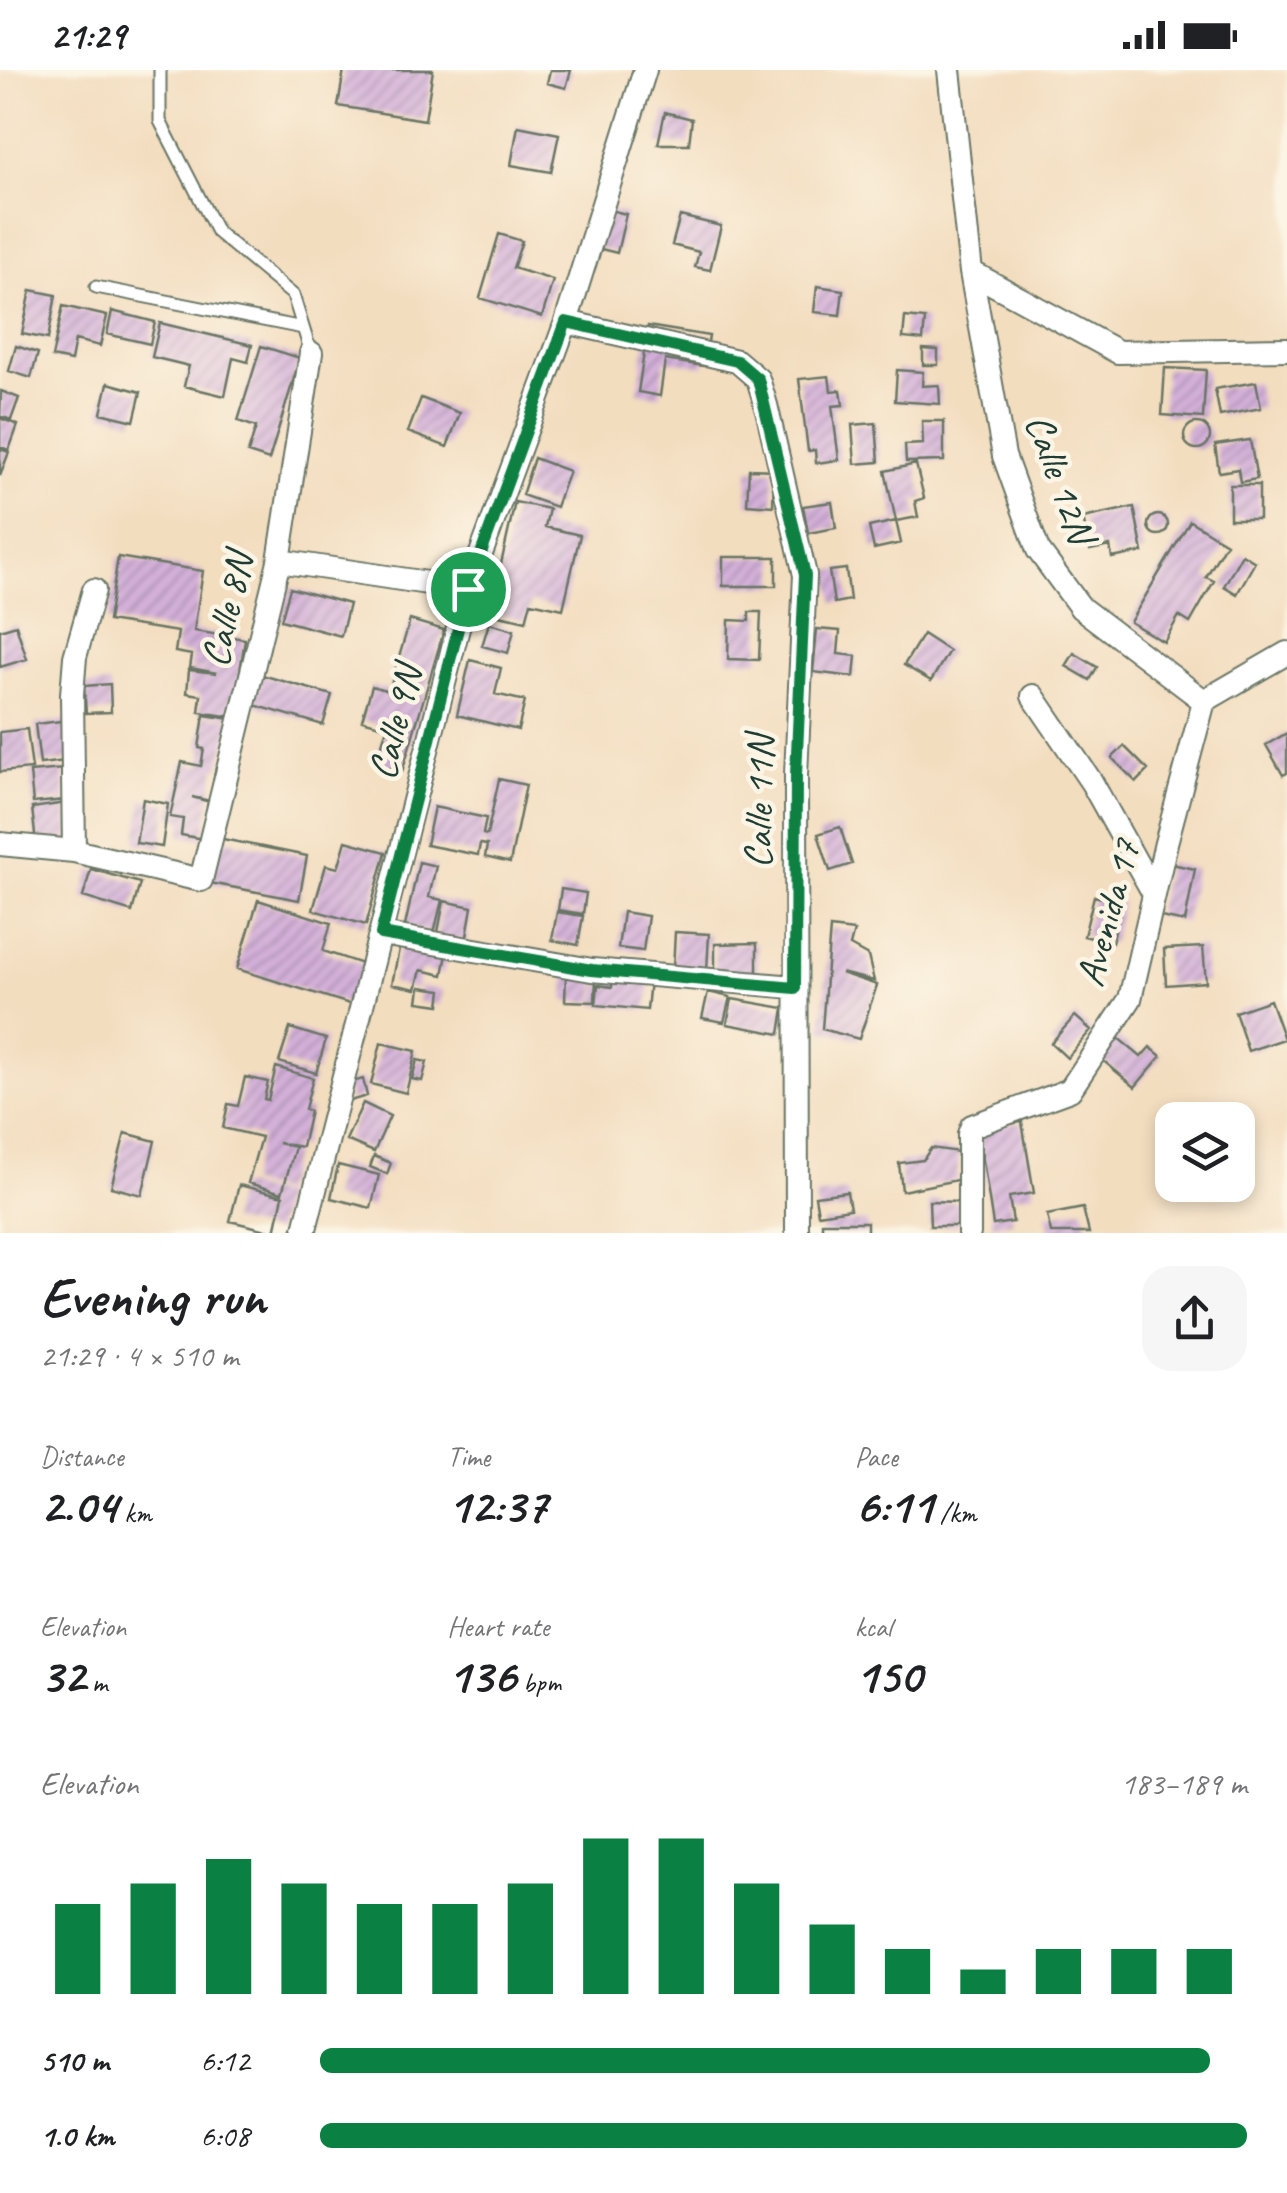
<!DOCTYPE html>
<html lang="en">
<head>
<meta charset="utf-8">
<style>
	:root { --surface:#fff; --page:#f6f6f6; --text:#202124; --muted:#757577; --accent:#0b8043 }
	body { margin:0; font-family:Caveat,sans-serif; background:var(--page); color:var(--text); height:100vh; display:flex; flex-direction:column; font-size:38px; white-space:nowrap }
	* { box-sizing:border-box; margin:0 }
	p { font-size:32px; color:var(--muted) }
	.icon { flex:none; width:55px; height:55px; fill:none; stroke:currentColor; stroke-width:2; stroke-linecap:round; stroke-linejoin:round }
	.map { position:relative; height:1163px; overflow:hidden }
	.side { display:flex; flex-direction:column; background:var(--surface); flex:1 }
	.side>* { flex:none }
	.fabs { position:absolute; left:1155px; top:1032px; display:grid; gap:20px }
	.fabs a { display:grid; place-items:center; width:100px; height:100px; border-radius:20px; background:var(--surface); box-shadow:0 5px 15px #0003; font-size:50px }
	.pin { position:absolute; display:grid; place-items:center; width:85px; height:85px; color:#fff; margin:-42px; border:5px solid #fff; border-radius:50%; box-shadow:0 2px 10px #0007 }
	.round { display:grid; place-items:center; flex:none; width:105px; height:105px; border-radius:30px; background:var(--page) }
	.summary { display:flex; align-items:center; justify-content:space-between; height:170px; padding:0 40px }
	h1 { font-size:55px; font-weight:800; line-height:75px }
	.stats { display:grid; grid-template-columns:repeat(3,1fr); gap:15px; height:170px; padding:10px 40px }
	.stats div { display:grid; align-content:center }
	.stats b { font-size:50px; font-weight:800 }
	.stats small { font-size:28px; font-weight:400 }
	.stats p { font-size:28px }
	.chart { height:280px; padding:20px 40px }
	.chart p { display:flex; justify-content:space-between }
	.chart svg { width:100%; height:180px; margin-top:10px; stroke:var(--accent); stroke-width:6 }
	ul { padding:0 40px; list-style:none; font-size:32px }
	li { display:grid; grid-template-columns:160px 120px 1fr; align-items:center; height:75px }
	li i { height:25px; border-radius:12px; background:var(--accent) }
	.status { display:flex; justify-content:space-between; align-items:center; height:70px; padding:0 50px; background:var(--surface); direction:ltr }
	.status svg { height:28px; fill:currentColor }
	.map>svg:first-child { display:block }
	.building { fill:url(#building-hatch) }
	.lines { fill:none; stroke-linecap:round; stroke-linejoin:round }
	.service-casing { stroke:#697565; stroke-width:15 }
	.minor-casing { stroke:#697565; stroke-width:26 }
	.service { stroke:#fff; stroke-width:11 }
	.minor { stroke:#fff; stroke-width:22 }
	.route-casing { stroke:#fff; stroke-width:20 }
	.route { stroke:#0b8043; stroke-width:12 }
	.labels { text-anchor:middle; dominant-baseline:central; stroke-width:9; stroke-linejoin:round; paint-order:stroke }
	.street-label { font-size:40px; fill:#1f3d34; stroke:#fcf5e5 }
</style>
</head>
<body>
<div class="status"><b>21:29</b><svg viewBox="0 0 49 12"><path d="M0 12V9h3v3zM5 12V6h3v6zM10 12V3h3v9zM15 12V0h3v12zM26 1h20v11H26zM47 4h2v5h-2z"/></svg></div>
<div class="map">
<svg width="1287" height="1163" viewBox="0 0 1287 1163">
	<defs>
		<pattern id="building-hatch" width="6" height="6" patternUnits="userSpaceOnUse" patternTransform="scale(2.5)"><rect width="6" height="6" fill="#d4b0d9"/><path d="M-1 1l2-2M0 6l6-6M5 7l2-2" fill="none" stroke="#ab90b1"/></pattern>
	</defs>
	<rect width="100%" height="100%" fill="#fcf5e5"/>
	<filter id="ink" filterUnits="userSpaceOnUse"><feTurbulence type="fractalNoise" baseFrequency=".01" numOctaves="2"/><feDisplacementMap in="SourceGraphic" scale="20" xChannelSelector="R" yChannelSelector="G"/><feConvolveMatrix kernelMatrix="1 2 1 2 8 2 1 2 1" color-interpolation-filters="sRGB"/></filter>
	<filter id="wash" filterUnits="userSpaceOnUse"><feTurbulence type="fractalNoise" baseFrequency=".0048" numOctaves="4" result="noise"/><feDisplacementMap in="SourceGraphic" scale="40" xChannelSelector="R" yChannelSelector="G"/><feGaussianBlur stdDeviation="2.25" result="paint"/><feColorMatrix in="noise" values="0 0 0 0 0 0 0 0 0 0 0 0 0 0 0 0 0 1.4 0 .05"/><feComposite in="paint" operator="in"/></filter>
	<g filter="url(#wash)">
		<rect width="100%" height="100%" fill="#f3ddbf"/>
		<g id="blocks">
			<!-- building -->
			<path class="building" d="M344 0H433L425 50 338 36Z
				M550 0H571L566 18 547 13Z
				M665 42 692 49 689 74H658Z
				M518 56 559 64 551 102 511 95Z
				M606 139 626 144 617 183 597 178Z
				M680 146 721 156 710 200 695 197 699 182 672 175Z
				M499 164 522 171 513 198 553 210 542 247 480 228Z
				M817 216 843 220 840 245 814 242Z
				M31 220 56 225 48 269 22 264Z
				M63 236 107 246 100 276 75 270 71 291 52 287Z
				M112 241 155 252 150 274 107 264Z
				M905 247 925 249 923 270 903 268Z
				M160 253 252 275 248 292 233 288 225 326 184 316 189 296 152 287Z
				M648 256 709 266 704 296 665 290 660 326 638 322Z
				M16 276 38 283 31 308 9 301Z
				M261 276 300 288 269 390 248 383 256 357 238 351Z
				M923 279 938 280V295H923Z
				M1165 298 1206 300 1203 348 1162 345Z
				M897 300 923 302 922 316 939 315 940 334 895 331Z
				M829 306 831 321 841 320 843 335 832 336 839 390 816 393 815 380 808 381 799 309Z
				M1256 312 1261 338 1220 346 1215 319Z
				M108 313 141 322 134 351 101 343Z
				M1 321 19 328 11 350 0 346Z
				M421 328 460 343 447 377 408 362Z
				M0 348 18 355 9 380 0 377Z
				M922 351H944V391L906 392 905 375 923 374Z
				M876 353 879 392 855 394 852 355Z
				M1184 366a13 13 0 1 1 26 0a13 13 0 1 1-26 0Z
				M1250 370 1257 409 1240 412 1238 399 1219 402 1215 375Z
				M0 379 9 382 0 406Z
				M534 388 569 401 556 437 522 425Z
				M916 394 924 428 915 431 918 447 896 451 885 401Z
				M749 399 774 400 773 436 747 434Z
				M1230 415H1259V449H1230Z
				M515 432 549 439 545 457 580 465 563 539 531 532 526 551 490 543Z
				M832 432 836 458 808 463 803 436Z
				M1134 437 1143 482 1112 488 1110 476 1090 480 1083 448Z
				M1148 455a10 10 0 1 1 20 0a10 10 0 1 1-20 0Z
				M896 451 901 473 874 479 869 457Z
				M1190 451 1226 473 1206 507 1214 511 1190 553 1179 546 1164 572 1130 552Z
				M1242 484 1255 492 1237 524 1224 516Z
				M118 487 203 501 194 561 245 569 233 647 199 642 201 625 187 623 189 600 217 603 190 598 192 585 175 582 178 562 108 551Z
				M723 487H776V516H723Z
				M846 499 850 530 834 533 829 501Z
				M290 518 349 534 341 566 281 550Z
				M749 542H761L759 590 728 589 729 550 749 551Z
				M410 550 444 560 402 702 376 694 387 657 362 650 372 616 389 621Z
				M489 553 514 560 508 583 482 576Z
				M16 555 27 589 0 597V560Z
				M817 559 840 561 838 584 856 586 854 607 813 602Z
				M923 564 949 581 931 611 904 595Z
				M1074 583 1097 597 1090 610 1066 596Z
				M470 590 501 598 495 624 525 631 518 660 457 645Z
				M262 605 332 625 323 655 254 635Z
				M110 614 111 642 86 643 84 616Z
				M204 645 232 649 219 697H216L210 731 192 727 210 732 203 769 181 765 183 749 170 747 182 692 201 696 204 679 199 678Z
				M70 650 74 690 40 694 35 654Z
				M27 659 32 699 0 702V662Z
				M1287 663V703L1283 705 1266 675Z
				M1124 676 1148 700 1136 712 1112 688Z
				M63 699 66 730 33 733 30 702Z
				M499 709 526 715 510 793 485 787 487 775 480 774 478 785 426 775 434 737 486 748 483 764 487 765Z
				M143 729 168 734 162 777 136 773Z
				M66 733 70 769 36 773 32 738Z
				M840 757 852 794 830 801 818 764Z
				M218 768 307 786 299 830 210 813Z
				M346 771 386 782 366 855 313 840 326 795 338 798Z
				M419 792 436 796 429 827 442 830 434 863 405 856Z
				M1167 793 1195 799 1185 852 1156 846Z
				M91 799 140 813 132 842 83 827Z
				M561 819 586 823 583 844 558 840Z
				M1094 826 1122 833 1112 873 1084 866Z
				M258 830 331 853 323 881 368 896 356 936 237 899Z
				M444 831 472 837 466 872 437 867Z
				M557 842 583 846 578 875 552 870Z
				M623 842 648 846 643 881 618 878Z
				M830 858 854 861 850 876 868 886 874 911 841 903 877 915 859 969 822 959Z
				M675 862 709 864 707 901 673 899Z
				M757 873V903H715V874Z
				M400 874 447 884 443 905 421 900 416 919 392 914Z
				M1203 877 1206 912 1166 915 1164 879Z
				M566 905 596 906 595 932 565 931Z
				M613 906 650 910 647 940 596 935 598 915 612 917Z
				M420 917 442 920 440 935 418 932Z
				M708 922 730 927 724 952 702 948Z
				M732 929 784 938 780 964 727 954Z
				M1270 930 1284 969 1248 981 1235 942Z
				M1075 946 1091 960 1067 988 1051 973Z
				M290 958 326 969 316 1003 279 992Z
				M1117 967 1141 987 1150 977 1161 986 1135 1017 1100 988Z
				M381 973 416 981 406 1023 371 1014Z
				M417 990 427 992 422 1011 412 1009Z
				M276 997 313 1008 305 1039 310 1041 302 1077 278 1073 295 1077 282 1123 248 1113 261 1067 223 1058 228 1034 238 1036 245 1007 268 1012 264 1029 268 1030Z
				M363 1009 367 1026 350 1031 345 1014Z
				M363 1033 390 1046 374 1082 346 1070Z
				M1022 1052 1034 1123 1009 1127 1013 1152 993 1155 978 1058Z
				M125 1063 155 1071 142 1125 111 1117Z
				M931 1078 959 1082 957 1110 902 1121 899 1093 923 1090Z
				M374 1086 391 1093 387 1104 370 1097Z
				M338 1095 379 1105 371 1138 331 1128Z
				M239 1115 283 1126 275 1162 230 1151Z
				M847 1122 850 1139 818 1144 815 1126Z
				M929 1131 959 1132 958 1156H930Z
				M1083 1138 1089 1163H1051L1047 1145Z
				M822 1152H867V1163H822Z"/>
		</g>
	</g>
	<g filter="url(#ink)">
		<use href="#blocks" fill-opacity="0" stroke="#697565" stroke-width="2.5"/>
		<g class="lines">
			<defs>
				<path id="service" d="M160 0V51L217 162 293 225 311 283
					M96 217 303 258"/>
				<path id="minor" d="M949 0 971 202 1004 386 1038 480 1081 538 1204 631
					M971 202 1118 282 1287 279
					M566 252 737 291 758 309 766 335 805 505 796 705 797 1163
					M279 491 468 519
					M1033 626 1092 713 1154 824
					M1204 631 1287 583
					M0 774 74 781 201 810 279 491 311 283
					M74 781 72 624 75 587 94 520
					M381 864 592 900 795 917
					M304 1163 468 519 566 252 645 0
					M969 1163V1064L972 1056 1070 1020 1130 929 1166 773 1204 631"/>
			</defs>
			<!-- service casing -->
			<use href="#service" class="service-casing"/>
			<!-- minor casing -->
			<use href="#minor" class="minor-casing"/>
			<!-- service -->
			<use href="#service" class="service"/>
			<!-- minor -->
			<use href="#minor" class="minor"/>
		</g>
	</g>
	<g class="lines" filter="url(#ink)">
		<defs>
			<path id="route" d="M566 252 737 291 758 309 805 505 796 705 795 918 592 900 381 864 468 519Z"/>
		</defs>
		<!-- route casing -->
		<use href="#route" class="route-casing"/>
		<!-- route -->
		<use href="#route" class="route"/>
	</g>
	<g class="labels">
		<!-- street labels -->
		<g class="street-label">
			<text transform="translate(1060 408) rotate(70)">Calle 12N</text>
			<text transform="translate(227 540) rotate(-77)">Calle 8N</text>
			<text transform="translate(395 653) rotate(-76)">Calle 9N</text>
			<text transform="translate(759 732) rotate(-89)">Calle 11N</text>
			<text transform="translate(1108 843) rotate(-75)">Avenida 17</text>
		</g>
	</g>
</svg>
<div class="fabs">
<a><svg class="icon" aria-label="layers" viewBox="0 0 24 24"><path d="M12 4l9 5-9 5-9-5zM3 14l9 5 9-5"/></svg></a>
</div>
<div class="pin" style="left:468px;top:519px;background:#1e9e55"><svg class="icon" aria-label="arrive" viewBox="0 0 24 24"><path d="M6 21V4h12l-3 4 3 4H6"/></svg></div>
</div>
<section class="side">
<div class="summary"><div><h1>Evening run</h1><p>21:29 · 4 × 510 m</p></div><a class="round"><svg class="icon" aria-label="share" viewBox="0 0 24 24"><path d="M12 15V3M7 8l5-5 5 5M5 13v7h14v-7"/></svg></a></div>
<div class="stats">
<div><p>Distance</p><b>2.04<small> km</small></b></div>
<div><p>Time</p><b>12:37</b></div>
<div><p>Pace</p><b>6:11<small> /km</small></b></div>
</div>
<div class="stats">
<div><p>Elevation</p><b>32<small> m</small></b></div>
<div><p>Heart rate</p><b>136<small> bpm</small></b></div>
<div><p>kcal</p><b>150</b></div>
</div>
<div class="chart"><p><span>Elevation</span>183–189 m</p>
<svg viewBox="0 0 160 44" preserveAspectRatio="none"><path d="M5 44V22M15 44V17M25 44V11M35 44V17M45 44V22M55 44V22M65 44V17M75 44V6M85 44V6M95 44V17M105 44V27M115 44V33M125 44V38M135 44V33M145 44V33M155 44V33"/></svg>
</div>
<ul>
<li><b>510 m</b>6:12<i style="width:96%"></i></li>
<li><b>1.0 km</b>6:08<i style="width:100%"></i></li>
</ul>
</section>
</body>
</html>
